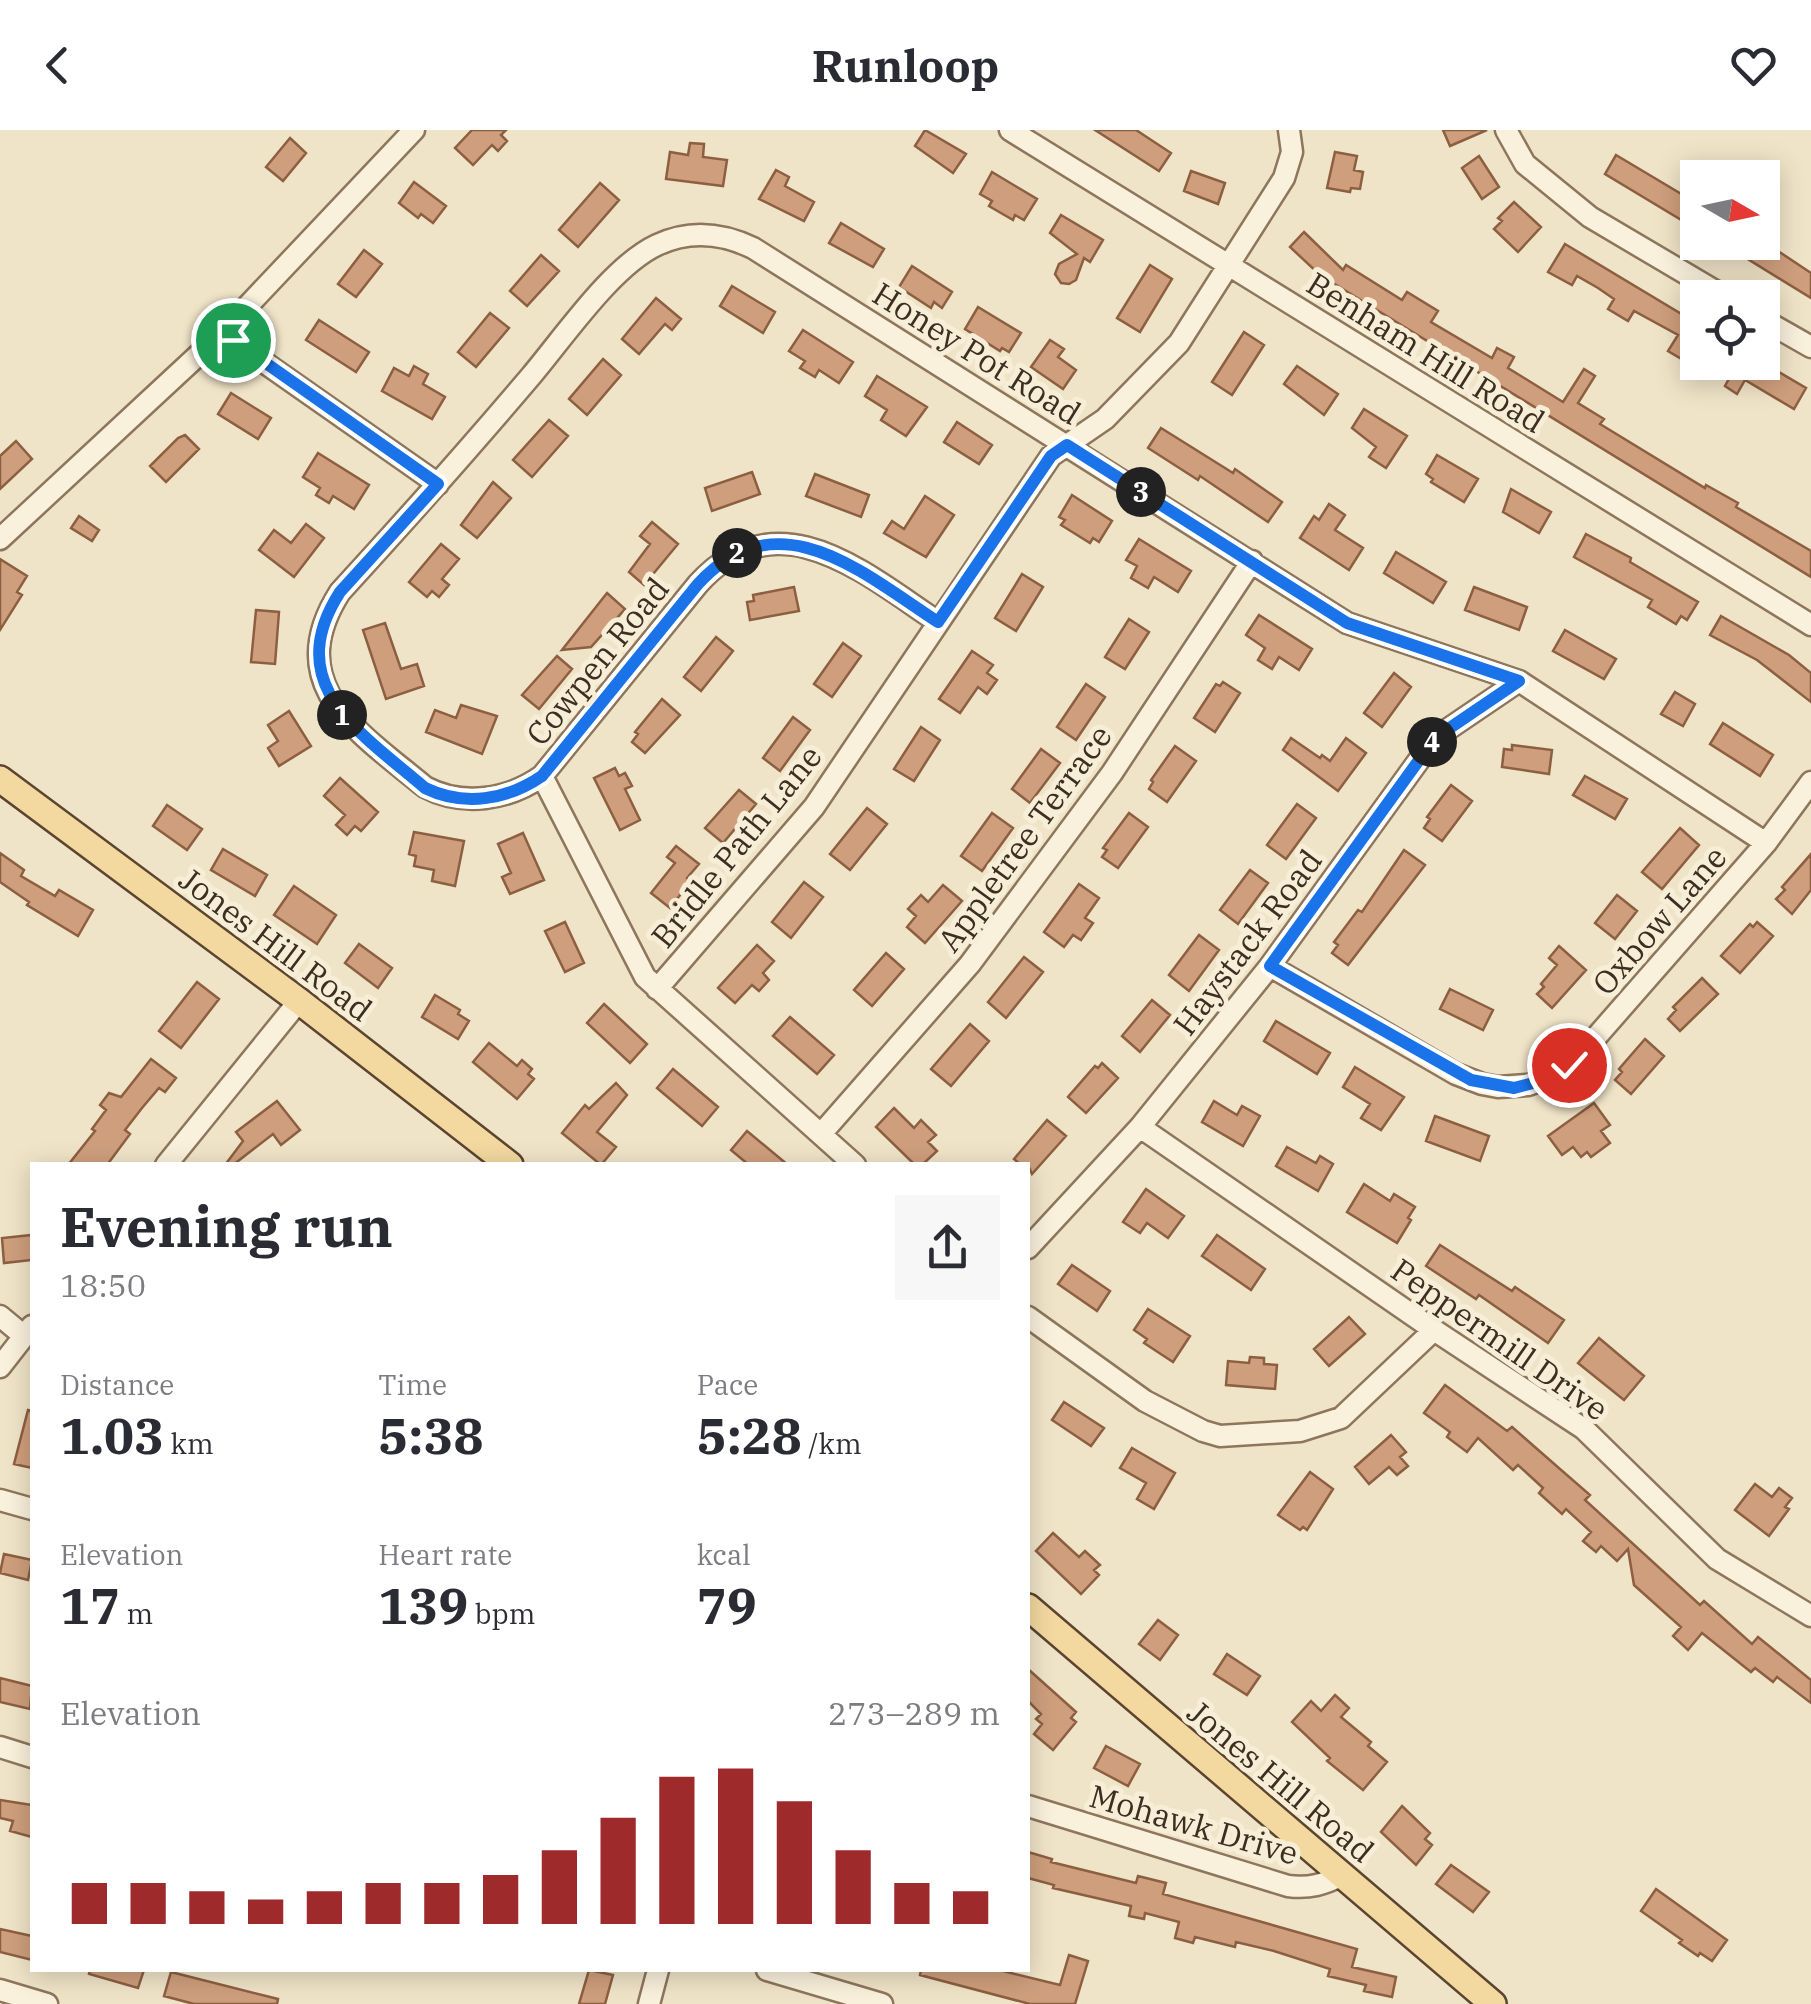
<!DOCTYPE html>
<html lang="en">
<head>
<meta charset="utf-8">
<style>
	:root { --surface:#fff; --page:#f7f7f7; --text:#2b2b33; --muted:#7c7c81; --accent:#9e2a2b }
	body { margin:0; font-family:"IBM Plex Serif",serif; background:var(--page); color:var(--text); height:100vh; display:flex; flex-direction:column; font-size:38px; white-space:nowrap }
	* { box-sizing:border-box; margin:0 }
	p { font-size:32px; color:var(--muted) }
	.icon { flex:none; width:55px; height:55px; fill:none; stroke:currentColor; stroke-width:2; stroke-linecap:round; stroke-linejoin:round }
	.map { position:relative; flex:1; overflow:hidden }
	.drawer { position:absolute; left:30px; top:1032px; width:1000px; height:810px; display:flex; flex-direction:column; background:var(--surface); border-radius:0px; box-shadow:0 5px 25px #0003 }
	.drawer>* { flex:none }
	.needle { width:65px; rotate:99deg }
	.buttons { position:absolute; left:1680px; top:30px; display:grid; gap:20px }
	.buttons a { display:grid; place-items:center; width:100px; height:100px; border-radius:0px; background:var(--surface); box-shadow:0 5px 25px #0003; font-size:50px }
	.pin { position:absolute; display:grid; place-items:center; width:85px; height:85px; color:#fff; margin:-42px; border:5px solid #fff; border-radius:50%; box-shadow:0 2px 10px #0007 }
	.km { position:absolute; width:50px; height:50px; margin:-25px; border-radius:50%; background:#222; color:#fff; font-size:28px; line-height:50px; text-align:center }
	.round { display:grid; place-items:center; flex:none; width:105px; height:105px; border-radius:0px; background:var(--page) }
	.head { display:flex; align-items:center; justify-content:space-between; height:170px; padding:0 30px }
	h1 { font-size:55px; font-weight:700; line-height:75px }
	.stats { display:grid; grid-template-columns:repeat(3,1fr); gap:15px; height:170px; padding:10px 30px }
	.stats div { display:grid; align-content:center }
	.stats b { font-size:50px; font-weight:700 }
	.stats small { font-size:28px; font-weight:400 }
	.stats p { font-size:28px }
	.chart { height:280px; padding:20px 30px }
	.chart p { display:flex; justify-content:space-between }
	.chart svg { width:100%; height:180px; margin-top:10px; stroke:var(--accent); stroke-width:6 }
	header { display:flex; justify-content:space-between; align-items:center; height:130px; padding:0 30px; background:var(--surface); font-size:45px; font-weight:700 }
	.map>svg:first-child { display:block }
	.building { fill:#cf9f7d; stroke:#8d5f41; stroke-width:2.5 }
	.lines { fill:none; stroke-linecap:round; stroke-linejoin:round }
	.minor-casing { stroke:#8d765c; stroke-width:25 }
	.major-casing { stroke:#5b4430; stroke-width:30 }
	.minor { stroke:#faf1dc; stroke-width:20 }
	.major { stroke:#f3d9a0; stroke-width:25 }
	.route-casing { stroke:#fff; stroke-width:20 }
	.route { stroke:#1a73e8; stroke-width:12 }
	.labels { text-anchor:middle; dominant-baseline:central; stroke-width:10; stroke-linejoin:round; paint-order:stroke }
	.street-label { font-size:32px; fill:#3d2e20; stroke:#f7eed8 }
</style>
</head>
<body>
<header><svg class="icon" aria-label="back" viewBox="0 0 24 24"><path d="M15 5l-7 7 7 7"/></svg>Runloop<svg class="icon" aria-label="heart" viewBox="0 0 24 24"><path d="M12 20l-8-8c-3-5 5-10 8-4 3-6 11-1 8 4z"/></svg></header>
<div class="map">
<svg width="1811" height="1874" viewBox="0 0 1811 1874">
	<rect width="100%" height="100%" fill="#f0e4c8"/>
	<!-- building -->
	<path class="building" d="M472 0H506L501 5 507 11 498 21 492 15 473 35 455 18Z
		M925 0 966 24 953 43 915 16Z
		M1095 0H1136L1171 23 1159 41Z
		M1443 0H1487L1450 16Z
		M290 8 306 23 283 51 266 37Z
		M690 13 704 14 703 27 727 30 723 56 666 49 670 22 688 25Z
		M1335 22 1357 26 1354 40 1363 42 1360 59 1351 58 1350 62 1327 58Z
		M1616 25 1698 74V100L1605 44Z
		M1479 26 1499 57 1482 69 1462 38Z
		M776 40 789 47 785 56 814 72 804 91 759 69Z
		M1191 41 1225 53 1218 74 1184 61Z
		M992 42 1037 69 1024 90 1015 85 1013 90 994 79 989 76 992 71 980 64Z
		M414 52 446 76 433 93 421 84 418 88 399 73Z
		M600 53 619 70 578 117 559 100Z
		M1514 72 1541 97 1518 122 1494 99 1502 91 1498 88Z
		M1061 85 1103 110 1090 132 1084 128 1076 150 1069 154 1061 153 1055 144 1059 134 1077 124 1050 103Z
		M841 93 884 119 873 137 829 113Z
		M1304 102 1343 140 1346 135 1402 170 1407 162 1438 181 1431 192 1492 228 1497 218 1514 227 1508 238 1563 272 1584 239 1595 246 1578 273 1604 289 1600 294 1705 358 1706 355 1738 373 1736 377 1811 421V447L1320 145 1290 117Z
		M1720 112H1763L1778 121 1811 143V168Z
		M1565 114 1698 194V211L1685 231 1668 221 1678 205 1634 181 1628 191 1608 179 1614 169 1598 158 1577 146 1572 155 1548 142Z
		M364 120 382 134 356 167 338 154Z
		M541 125 559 141 527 176 510 161Z
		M1150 135 1172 149 1140 202 1117 188Z
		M912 136 952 162 942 178 934 172 931 178 899 157Z
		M732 156 775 182 763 203 720 176Z
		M656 168 681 189 672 200 665 194 639 224 622 209Z
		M978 177 1021 203 1009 222 1002 218 1000 221 965 199Z
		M490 183 509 198 476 237 458 222Z
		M319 190 369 222 356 242 306 210Z
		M803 200 853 232 839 253 819 240 815 247 800 238 805 231 789 221Z
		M1244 202 1264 215 1232 265 1212 252Z
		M1050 210 1064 219 1058 227 1076 240 1063 259 1031 237Z
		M603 229 621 245 587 285 569 269Z
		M1738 232H1762L1806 258 1794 279 1745 250 1737 264 1725 256Z
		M414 236 428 244 423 254 445 267 432 289 382 261 394 238 409 246Z
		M1297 236 1338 264 1324 285 1284 254Z
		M877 246 927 277 906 306 881 290 887 280 865 266Z
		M231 263 271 288 258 309 218 284Z
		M1364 279 1407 306 1386 338 1369 327 1376 317 1352 298Z
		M549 290 568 306 532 347 513 330Z
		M957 292 992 315 979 334 944 312Z
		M1161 298 1233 343 1235 339 1282 372 1268 392 1200 346 1198 350 1148 318Z
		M185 305 199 319 166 352 150 336 178 308Z
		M16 311 32 329 0 359V326Z
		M318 323 369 355 354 379 333 366 329 373 316 365 320 358 303 347Z
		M1437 325 1478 349 1464 372 1431 352 1433 349 1426 344Z
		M752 342 760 364 712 381 705 358Z
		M815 344 869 365 861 387 806 366Z
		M493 352 511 368 477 408 461 395Z
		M1511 359 1551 382 1539 403 1503 382Z
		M1072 365 1112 391 1099 412 1093 408 1090 413 1061 395 1065 390 1059 387Z
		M925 366 954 385 926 427 884 403 892 391 904 399Z
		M1329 374 1345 385 1335 400 1363 418 1349 440 1300 408 1314 386 1319 390Z
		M79 386 99 400 92 411 71 398Z
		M652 392 678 414 644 455 629 442 650 414 640 406Z
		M306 394 324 408 294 447 259 420 274 400 291 413Z
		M1586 404 1631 428 1630 432 1698 472 1687 490 1681 486 1676 494 1648 477 1652 470 1574 427Z
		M1139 409 1191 441 1178 462 1154 447 1148 458 1131 448 1137 436 1126 430Z
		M441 414 459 429 442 449 449 455 439 467 432 461 427 467 409 452Z
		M1396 422 1446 452 1433 473 1384 443Z
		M0 429 27 446 17 462 22 465 0 500Z
		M1022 444 1043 457 1016 501 995 488Z
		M794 457 799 481 750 490 747 472 754 471 753 465Z
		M1474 457 1527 477 1519 500 1465 480Z
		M607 463 625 479 591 517 562 520Z
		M256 480 279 482 275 534 251 532Z
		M1259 485 1312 519 1299 540 1279 527 1272 539 1258 530 1265 518 1246 505Z
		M1721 486 1789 525 1811 543V572L1757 530 1710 505Z
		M1129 489 1149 502 1125 539 1105 527Z
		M385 493 401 539 417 534 424 556 386 569 363 500Z
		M1565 500 1616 529 1604 549 1553 521Z
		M716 507 733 521 701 561 684 547Z
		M843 513 861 526 832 567 814 554Z
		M972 521 993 535 987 543 997 550 987 564 978 557 960 583 939 569Z
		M557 526 572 539 539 579 522 565Z
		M1394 543 1411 557 1382 597 1364 583Z
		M1223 552 1240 563 1215 602 1194 588 1216 554 1220 556Z
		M1086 554 1105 567 1076 610 1057 597Z
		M1675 562 1695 574 1683 596 1661 584Z
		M662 569 680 585 645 623 632 612 638 604 635 602Z
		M461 575 497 586 482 624 426 602 435 580 456 588Z
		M289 581 311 616 279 636 268 618 278 611 268 595Z
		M793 587 810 600 780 641 763 628Z
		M1723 593 1773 625 1760 646 1710 614Z
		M921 597 940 610 914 651 894 639Z
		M1291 608 1320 628 1322 625 1330 631 1346 608 1366 623 1338 661 1283 620Z
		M1512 615 1552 620 1549 644 1502 637 1504 619 1512 620Z
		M1175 616 1196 631 1167 672 1149 659 1153 652 1151 650Z
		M1041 619 1060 633 1030 673 1012 659Z
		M615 638 619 646 625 643 632 656 625 659 640 690 620 700 594 648Z
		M1585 646 1627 669 1615 689 1573 665Z
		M340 648 378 682 361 701 355 696 347 705 336 695 345 685 324 666Z
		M1451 655 1472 671 1442 711 1424 698 1430 689 1427 687Z
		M739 660 756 674 723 713 705 698Z
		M1297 674 1316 688 1286 729 1267 715Z
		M167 675 202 699 187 720 153 696Z
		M867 678 887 694 850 740 830 724Z
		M992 683 1013 698 982 741 961 726Z
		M1129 683 1148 697 1118 738 1102 727 1107 720 1103 718Z
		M1680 698 1699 715 1662 759 1642 742Z
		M414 702 464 711 455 756 432 751 434 740 414 736 416 726 409 724Z
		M523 703 544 750 510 764 502 747 511 743 498 714Z
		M676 716 699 734 687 748 691 751 670 778 651 763 675 733 667 727Z
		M223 719 267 745 255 766 211 740Z
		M1404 720 1425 735 1348 835 1332 823 1338 815 1334 812 1358 780 1362 782Z
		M0 723 24 740 21 746 55 766 59 760 93 780 78 806 27 775 29 772 0 752Z
		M1811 724V760L1792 784 1776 769 1785 760 1782 757Z
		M1250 740 1268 753 1238 794 1220 780Z
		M804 752 823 767 791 808 772 792Z
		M1079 754 1099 768 1085 788 1093 793 1081 810 1073 805 1064 817 1044 802Z
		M943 755 962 771 925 813 907 797 916 786 908 779 921 765 928 772Z
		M294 756 336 785 317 814 274 785Z
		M1617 765 1637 781 1615 809 1595 793Z
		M565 792 584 833 565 842 545 801Z
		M1757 792 1773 806 1740 843 1721 826 1750 794 1753 797Z
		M1199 805 1219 820 1189 861 1169 845Z
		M359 814 392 838 378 858 345 833Z
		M757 815 774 831 763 843 769 850 759 861 752 855 735 873 718 858Z
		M1559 816 1586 840 1552 878 1537 864 1544 857 1541 854 1557 835 1549 828Z
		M886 823 904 839 872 876 854 860Z
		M1024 827 1043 842 1006 888 988 872Z
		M1702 848 1718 864 1680 901 1668 889 1676 880 1673 877Z
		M197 852 219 869 181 918 159 901Z
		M1450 859 1493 880 1483 900 1440 879Z
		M435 865 460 880 458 884 469 891 458 909 422 887Z
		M1152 870 1170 885 1140 922 1122 906Z
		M604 874 647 914 630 933 587 893Z
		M790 887 834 925 817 944 773 906Z
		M1276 891 1330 923 1317 944 1264 911Z
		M970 894 989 911 951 956 931 939Z
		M1645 909 1664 926 1631 964 1615 950 1622 942 1619 939Z
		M489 913 517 936 522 930 532 939 528 944 534 949 517 969 473 932Z
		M151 929 176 948 165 962 159 958 142 978 125 1000 130 1004 107 1035H68L95 1001 92 999 106 980 100 975 109 963 121 967Z
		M1102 933 1118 948 1086 983 1068 967 1095 936 1098 938Z
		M1355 937 1404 967 1381 1000 1361 988 1370 974 1343 957Z
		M673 939 718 977 702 996 657 958Z
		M616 953 627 965 597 1002 616 1017 601 1035 562 1003 585 975 589 979Z
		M277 971 300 1000 281 1015 273 1004 233 1035H225L243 1011 236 1002Z
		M1214 971 1237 985 1242 976 1260 986 1243 1016 1202 992Z
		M1594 973 1610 995 1601 1001 1610 1013 1591 1027 1587 1022 1581 1027 1573 1017 1562 1025 1548 1006Z
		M894 978 914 998 921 990 936 1005 928 1012 937 1021 922 1035H915L876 997Z
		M1435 986 1489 1006 1480 1031 1426 1011Z
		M1047 990 1066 1006 1032 1044 1028 1035H1021L1014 1029Z
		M747 1001 788 1035H749L731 1020Z
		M1287 1017 1316 1033 1320 1026 1333 1034 1318 1061 1276 1036Z
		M1364 1054 1390 1071 1394 1064 1415 1077 1408 1088 1411 1090 1397 1113 1347 1082Z
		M1146 1059 1184 1086 1168 1108 1147 1093 1140 1103 1123 1092Z
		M32 1105V1130L4 1133 2 1108Z
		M1217 1105 1265 1139 1251 1160 1202 1126Z
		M1440 1115 1512 1161 1515 1157 1564 1190 1548 1213 1479 1165 1476 1169 1426 1136Z
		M1072 1135 1110 1161 1097 1181 1058 1154Z
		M1148 1179 1190 1206 1173 1232 1144 1213 1147 1209 1134 1200Z
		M1349 1187 1365 1204 1329 1236 1314 1219Z
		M1599 1208 1644 1246 1624 1270 1578 1233Z
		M1250 1227 1264 1228V1234L1277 1235 1275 1259 1226 1255 1228 1231 1249 1233Z
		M1445 1255 1507 1301 1512 1297 1560 1339 1590 1365 1585 1370 1700 1475 1704 1471 1752 1514 1758 1507 1811 1550V1573L1777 1547 1773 1552 1755 1538 1751 1542 1702 1503 1688 1520 1673 1506 1681 1497 1634 1455 1628 1419 1617 1431 1601 1416 1596 1422 1583 1411 1591 1402 1566 1379 1562 1384 1539 1363 1543 1358 1518 1335 1513 1340 1478 1308 1467 1322 1447 1307 1450 1302 1424 1283Z
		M1064 1272 1104 1298 1091 1316 1052 1290Z
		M28 1280 32 1281V1338L14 1334Z
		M1391 1305 1406 1322 1400 1327 1408 1336 1397 1345 1389 1337 1369 1354 1355 1337Z
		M1132 1318 1175 1343 1154 1379 1137 1369 1146 1353 1120 1338Z
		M1310 1342 1333 1359 1307 1400 1303 1397 1300 1400 1278 1385Z
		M1755 1354 1772 1367 1779 1358 1792 1368 1785 1377 1789 1379 1769 1406 1735 1380Z
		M1053 1403 1079 1427 1085 1421 1100 1435 1094 1440 1099 1445 1081 1464 1036 1421Z
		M4 1424 32 1430 28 1450 0 1443Z
		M1158 1490 1178 1505 1160 1530 1139 1514Z
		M1227 1524 1260 1546 1247 1565 1214 1544Z
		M1028 1539 1076 1582 1071 1588 1076 1592 1053 1620 1034 1604 1042 1594 1036 1589 1041 1584 1028 1571Z
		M0 1548 32 1556 30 1579 0 1572Z
		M1335 1565 1349 1578 1341 1587 1371 1612 1368 1616 1387 1632 1363 1660 1327 1631 1330 1628 1292 1592 1311 1571 1321 1581Z
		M1106 1616 1140 1634 1128 1656 1094 1638Z
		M0 1670 32 1675V1707L10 1701 13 1691 0 1688Z
		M1402 1676 1430 1703 1425 1709 1432 1715 1416 1735 1381 1702Z
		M1028 1722 1052 1729 1051 1732 1136 1753 1138 1746 1166 1753 1163 1764 1357 1819 1352 1837 1396 1847 1392 1867 1364 1861 1366 1855 1328 1846 1330 1839 1274 1821 1236 1812 1235 1817 1195 1807 1193 1813 1175 1808 1179 1792 1145 1783 1144 1789 1129 1786 1131 1776 1053 1758 1054 1755 1028 1748Z
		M1451 1735 1489 1762 1473 1782 1436 1754Z
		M1656 1759 1727 1810 1712 1831 1700 1823 1698 1826 1679 1813 1682 1810 1641 1781Z
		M0 1799 32 1806V1830L0 1822Z
		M1069 1825 1088 1831 1075 1874H1030L920 1845 921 1840H999L1060 1855Z
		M90 1840H144L138 1858 89 1844Z
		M589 1840 613 1845 605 1874H579Z
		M171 1842 278 1869 277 1874H194L164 1866Z"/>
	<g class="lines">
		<defs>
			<path id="minor" d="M1010 0 1811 495
				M1506 0 1525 34 1590 87 1727 168
				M1762 189 1811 217
				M222 203 438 354
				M0 409 222 203 414 0
				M938 492C864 443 778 366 698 454L542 646C508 670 463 677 425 657 360 603 280 556 340 462 405 391 469 319 531 246 564 207 612 136 657 115 689 100 722 103 753 118L1347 493 1519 551 1766 713
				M542 646 645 847 855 1035
				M1270 836 1456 944 1482 954 1498 957 1528 955 1555 945 1583 922 1766 713 1811 652
				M657 859 814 677 1051 326 1105 289 1179 213 1284 48 1292 22 1289 0
				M1140 997 1434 1200 1584 1299 1717 1429 1811 1486
				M821 1004 970 834 1112 643 1252 431
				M166 1035 299 871
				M1028 1118 1140 997 1270 836 1435 608 1519 551
				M0 1186 24 1206
				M1028 1187 1145 1271 1203 1301 1220 1306 1300 1301 1341 1288 1434 1200
				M0 1237 32 1196
				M0 1370 32 1379
				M0 1617 32 1627
				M1028 1676 1288 1756C1310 1759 1324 1754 1343 1745
				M767 1840 882 1874
				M0 1860 47 1874
				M649 1874 658 1840"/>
			<path id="major" d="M0 649 299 871 510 1035
				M1028 1477 1493 1874"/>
		</defs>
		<!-- minor casing -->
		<use href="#minor" class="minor-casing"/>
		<!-- major casing -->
		<use href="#major" class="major-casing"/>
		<!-- minor -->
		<use href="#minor" class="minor"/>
		<!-- major -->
		<use href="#major" class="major"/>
	</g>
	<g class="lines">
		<defs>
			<path id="route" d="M233 210 438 354 340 462C280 555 361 603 425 658 464 677 507 670 542 646L698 454C778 366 864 444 938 492L1051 326 1067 315 1347 493 1519 551 1435 608 1270 836 1471 950 1514 958 1541 951 1569 935"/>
		</defs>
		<!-- route casing -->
		<use href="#route" class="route-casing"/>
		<!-- route -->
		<use href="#route" class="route"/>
	</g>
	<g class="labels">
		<!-- street labels -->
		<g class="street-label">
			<text transform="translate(1426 222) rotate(32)">Benham Hill Road</text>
			<text transform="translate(977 223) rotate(32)">Honey Pot Road</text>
			<text transform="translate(597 531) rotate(-51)">Cowpen Road</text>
			<text transform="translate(1024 708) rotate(-54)">Appletree Terrace</text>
			<text transform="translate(736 716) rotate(-51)">Bridle Path Lane</text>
			<text transform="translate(1659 790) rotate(-49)">Oxbow Lane</text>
			<text transform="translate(1247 812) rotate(-53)">Haystack Road</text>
			<text transform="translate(276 814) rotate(37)">Jones Hill Road</text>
			<text transform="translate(1500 1209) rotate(35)">Peppermill Drive</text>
			<text transform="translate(1281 1651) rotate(40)">Jones Hill Road</text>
			<text transform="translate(1194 1694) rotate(16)">Mohawk Drive</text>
		</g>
	</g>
</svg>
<div class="buttons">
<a><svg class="needle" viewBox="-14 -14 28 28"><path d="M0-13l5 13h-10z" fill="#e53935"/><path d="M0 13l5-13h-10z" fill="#7c7c81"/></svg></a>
<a><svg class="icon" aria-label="locate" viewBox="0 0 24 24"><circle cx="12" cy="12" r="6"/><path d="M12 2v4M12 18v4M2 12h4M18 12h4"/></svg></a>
</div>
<div class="pin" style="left:233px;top:210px;background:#1e9e55"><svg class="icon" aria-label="arrive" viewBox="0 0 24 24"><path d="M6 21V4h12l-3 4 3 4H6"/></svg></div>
<div class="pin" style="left:1569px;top:935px;background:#d93025"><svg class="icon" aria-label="check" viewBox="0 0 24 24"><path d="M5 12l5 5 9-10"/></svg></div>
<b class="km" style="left:342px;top:585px">1</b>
<b class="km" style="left:737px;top:423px">2</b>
<b class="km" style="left:1141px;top:362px">3</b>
<b class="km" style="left:1432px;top:612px">4</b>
<section class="drawer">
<div class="head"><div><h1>Evening run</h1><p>18:50</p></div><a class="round"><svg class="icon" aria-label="share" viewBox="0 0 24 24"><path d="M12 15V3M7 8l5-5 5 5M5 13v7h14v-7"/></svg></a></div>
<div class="stats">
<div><p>Distance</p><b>1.03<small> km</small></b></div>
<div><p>Time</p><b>5:38</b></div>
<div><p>Pace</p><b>5:28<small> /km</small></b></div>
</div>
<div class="stats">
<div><p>Elevation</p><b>17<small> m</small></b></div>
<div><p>Heart rate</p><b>139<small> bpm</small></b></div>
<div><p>kcal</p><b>79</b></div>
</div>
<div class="chart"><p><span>Elevation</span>273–289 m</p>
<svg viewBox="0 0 160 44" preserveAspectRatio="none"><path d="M5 44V34M15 44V34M25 44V36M35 44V38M45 44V36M55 44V34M65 44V34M75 44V32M85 44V26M95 44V18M105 44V8M115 44V6M125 44V14M135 44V26M145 44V34M155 44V36"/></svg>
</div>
</section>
</div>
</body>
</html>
